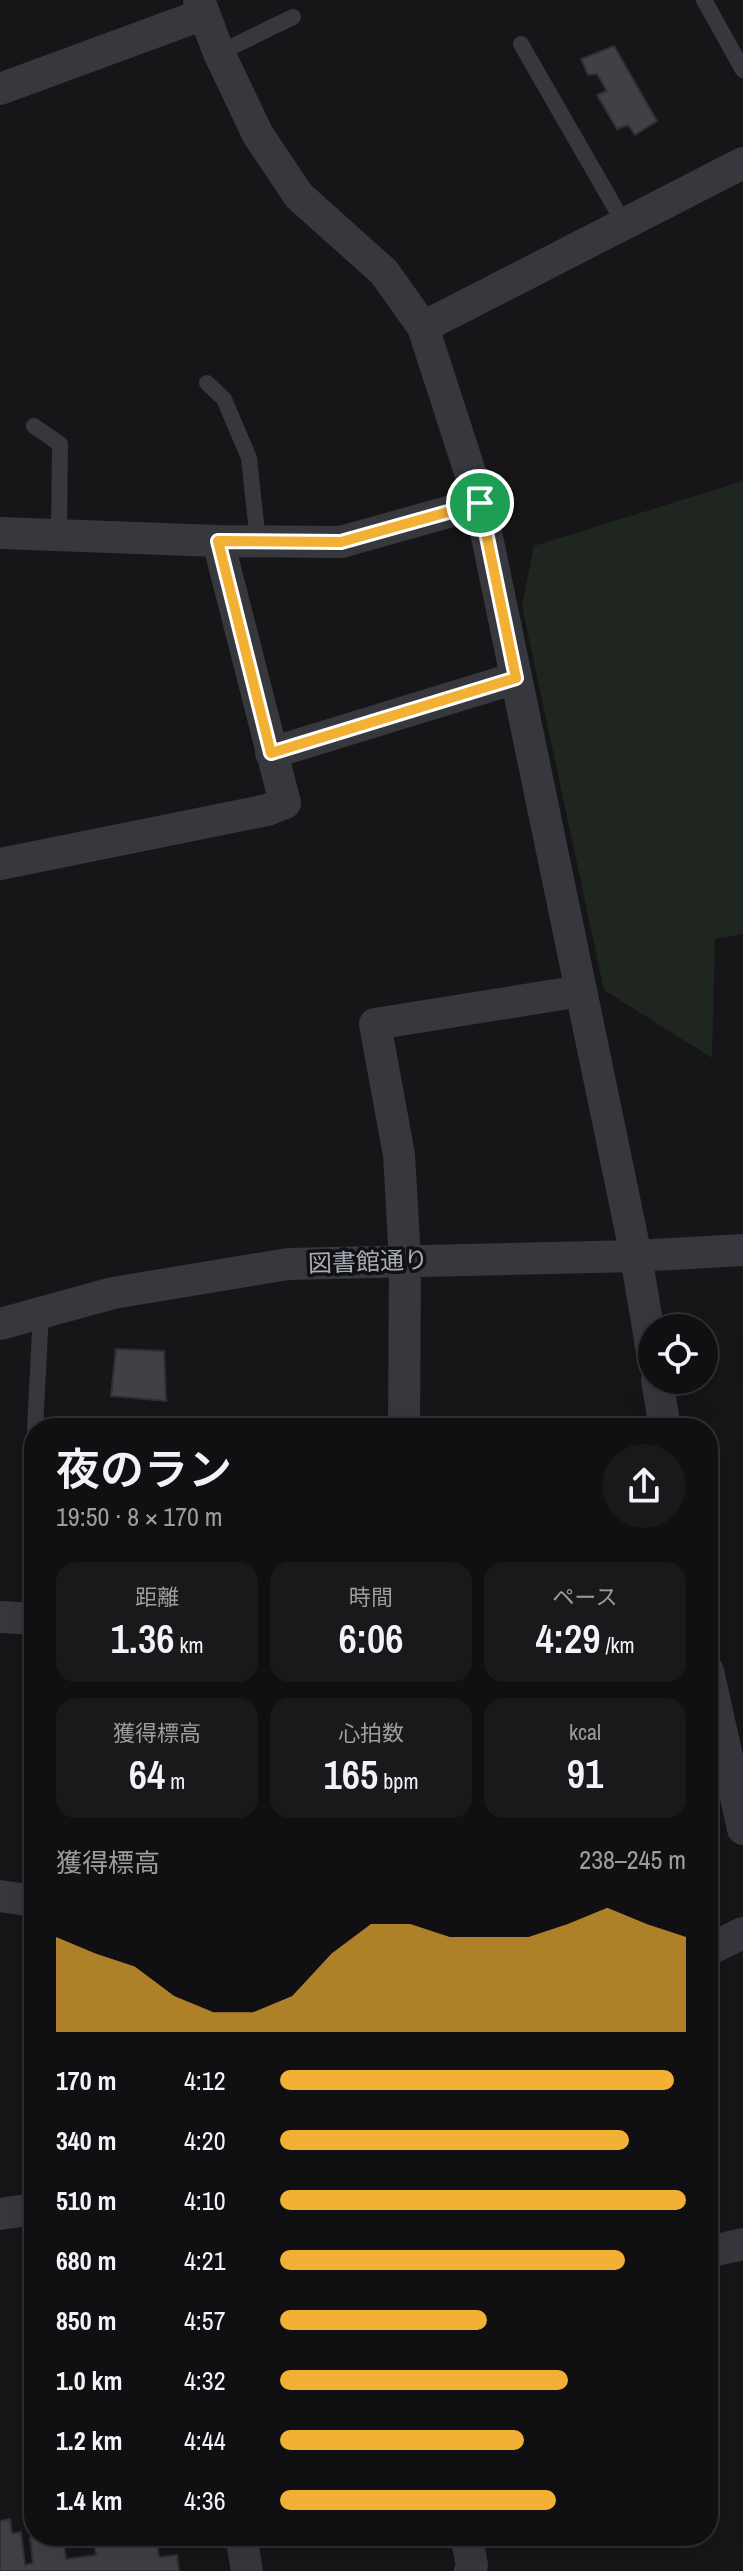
<!DOCTYPE html>
<html lang="ja">
<head>
<meta charset="utf-8">
<style>
	:root { --surface:#101012; --page:#19191b; --text:#f1f3f6; --muted:#9c9d9f; --line:#303032; --accent:#f2b134 }
	body { margin:0; font-family:"Archivo Narrow","Noto Sans JP",sans-serif; background:var(--page); color:var(--text); height:100vh; display:flex; flex-direction:column; font-size:30px; white-space:nowrap }
	* { box-sizing:border-box; margin:0 }
	p { font-size:26px; color:var(--muted) }
	.icon { flex:none; width:44px; height:44px; fill:none; stroke:currentColor; stroke-width:2; stroke-linecap:round; stroke-linejoin:round }
	.map { position:relative; flex:1; overflow:hidden }
	.panel { position:absolute; left:24px; top:1418px; width:694px; height:1128px; display:flex; flex-direction:column; background:var(--surface); border-radius:32px; box-shadow:0 8px 32px #0002,0 0 0 2px var(--line) }
	.panel>* { flex:none }
	.controls { position:absolute; left:638px; top:1314px; display:grid; gap:16px }
	.controls a { display:grid; place-items:center; width:80px; height:80px; border-radius:50%; background:var(--surface); box-shadow:0 8px 32px #0002,0 0 0 2px var(--line); font-size:40px }
	.pin { position:absolute; display:grid; place-items:center; width:68px; height:68px; color:#fff; margin:-34px; border:4px solid #fff; border-radius:50%; box-shadow:0 2px 8px #0007 }
	.round { display:grid; place-items:center; flex:none; width:84px; height:84px; border-radius:42px; background:var(--page) }
	.headline { display:flex; align-items:center; justify-content:space-between; height:136px; padding:0 32px }
	h1 { font-size:44px; font-weight:600; line-height:60px }
	.stats { display:grid; grid-template-columns:repeat(3,1fr); gap:12px; height:136px; padding:8px 32px }
	.stats div { display:grid; align-content:center; border-radius:20px; background:var(--page); text-align:center }
	.stats b { font-size:40px; font-weight:600 }
	.stats small { font-size:22px; font-weight:400 }
	.stats p { font-size:22px }
	.chart { height:224px; padding:16px 32px }
	.chart p { display:flex; justify-content:space-between }
	.chart svg { width:100%; height:144px; margin-top:8px; fill:var(--accent); opacity:.7 }
	ul { padding:0 32px; list-style:none; font-size:26px }
	li { display:grid; grid-template-columns:128px 96px 1fr; align-items:center; height:60px }
	li i { height:20px; border-radius:10px; background:var(--accent) }
	.map>svg:first-child { display:block }
	.green { fill:#1e261f }
	.building { fill:#404145; stroke:#303034; stroke-width:2 }
	.lines { fill:none; stroke-linecap:round; stroke-linejoin:round }
	.lane { stroke:#37383d; stroke-width:16 }
	.street { stroke:#37383d; stroke-width:32 }
	.route-casing { stroke:#fff; stroke-width:16 }
	.route { stroke:#f2b134; stroke-width:10 }
	.labels { text-anchor:middle; dominant-baseline:central; stroke-width:7; stroke-linejoin:round; paint-order:stroke }
	.street-label { font-size:24px; fill:#a8adb8; stroke:#111113 }
</style>
</head>
<body>
<div class="map">
<svg width="743" height="2571" viewBox="0 0 743 2571">
	<rect width="100%" height="100%" fill="#161618"/>
	<!-- green -->
	<path class="green" d="M743 481V934L715 939 712 1058 604 990 522 606 534 546Z"/>
	<!-- building -->
	<path class="building" d="M614 46 657 121 635 135 628 125 617 129 597 95 607 91 597 74 588 75 581 59Z
		M116 1349 164 1351 166 1401 111 1396Z
		M10 2519 12 2533 21 2532 25 2565 33 2563 30 2538 63 2536 66 2559 96 2555 93 2536H125L126 2547 157 2543 159 2557 177 2555 179 2571H0V2521Z"/>
	<g class="lines">
		<!-- lane -->
		<path class="lane" d="M704 0 743 70
			M521 44 625 225
			M219 53 293 17
			M207 383 224 399 249 458 258 542
			M34 426 60 444 59 535
			M35 1428 41 1313"/>
		<!-- street -->
		<path class="street" d="M199 0 219 53 258 135 299 196 384 272 423 327 480 503 636 1256 652 1352
			M0 89 204 14
			M423 327 743 163
			M0 533 218 541 341 542 480 503
			M271 753 516 678
			M0 864 267 810 285 803 218 541
			M0 1324 113 1293 288 1264 636 1256 743 1250
			M657 1380 665 1428
			M404 1428 405 1260 399 1155 375 1024 581 991
			M0 1617 34 1619
			M708 1671 743 1829
			M0 1896 34 1901
			M708 1950 743 1933
			M0 2214 34 2209
			M708 2252 743 2244
			M241 2536 247 2571
			M466 2536 472 2565 470 2571"/>
	</g>
	<g class="lines">
		<defs>
			<path id="route" d="M480 503 516 678 271 753 218 541 341 542Z"/>
		</defs>
		<!-- route casing -->
		<use href="#route" class="route-casing"/>
		<!-- route -->
		<use href="#route" class="route"/>
	</g>
	<g class="labels">
		<!-- street labels -->
		<g class="street-label">
			<text transform="translate(368 1261) rotate(-2)">図書館通り</text>
		</g>
	</g>
</svg>
<div class="controls">
<a><svg class="icon" aria-label="locate" viewBox="0 0 24 24"><circle cx="12" cy="12" r="6"/><path d="M12 2v4M12 18v4M2 12h4M18 12h4"/></svg></a>
</div>
<div class="pin" style="left:480px;top:503px;background:#1e9e55"><svg class="icon" aria-label="arrive" viewBox="0 0 24 24"><path d="M6 21V4h12l-3 4 3 4H6"/></svg></div>
<section class="panel">
<div class="headline"><div><h1>夜のラン</h1><p>19:50 · 8 × 170 m</p></div><a class="round"><svg class="icon" aria-label="share" viewBox="0 0 24 24"><path d="M12 15V3M7 8l5-5 5 5M5 13v7h14v-7"/></svg></a></div>
<div class="stats">
<div><p>距離</p><b>1.36<small> km</small></b></div>
<div><p>時間</p><b>6:06</b></div>
<div><p>ペース</p><b>4:29<small> /km</small></b></div>
</div>
<div class="stats">
<div><p>獲得標高</p><b>64<small> m</small></b></div>
<div><p>心拍数</p><b>165<small> bpm</small></b></div>
<div><p>kcal</p><b>91</b></div>
</div>
<div class="chart"><p><span>獲得標高</span>238–245 m</p>
<svg viewBox="0 0 160 44" preserveAspectRatio="none"><path d="M0 44V15L10 20L20 24L30 33L40 38L50 38L60 33L70 20L80 11L90 11L100 15L110 15L120 15L130 11L140 6L150 11L160 15V44z"/></svg>
</div>
<ul>
<li><b>170 m</b>4:12<i style="width:97%"></i></li>
<li><b>340 m</b>4:20<i style="width:86%"></i></li>
<li><b>510 m</b>4:10<i style="width:100%"></i></li>
<li><b>680 m</b>4:21<i style="width:85%"></i></li>
<li><b>850 m</b>4:57<i style="width:51%"></i></li>
<li><b>1.0 km</b>4:32<i style="width:71%"></i></li>
<li><b>1.2 km</b>4:44<i style="width:60%"></i></li>
<li><b>1.4 km</b>4:36<i style="width:68%"></i></li>
</ul>
</section>
</div>
</body>
</html>
